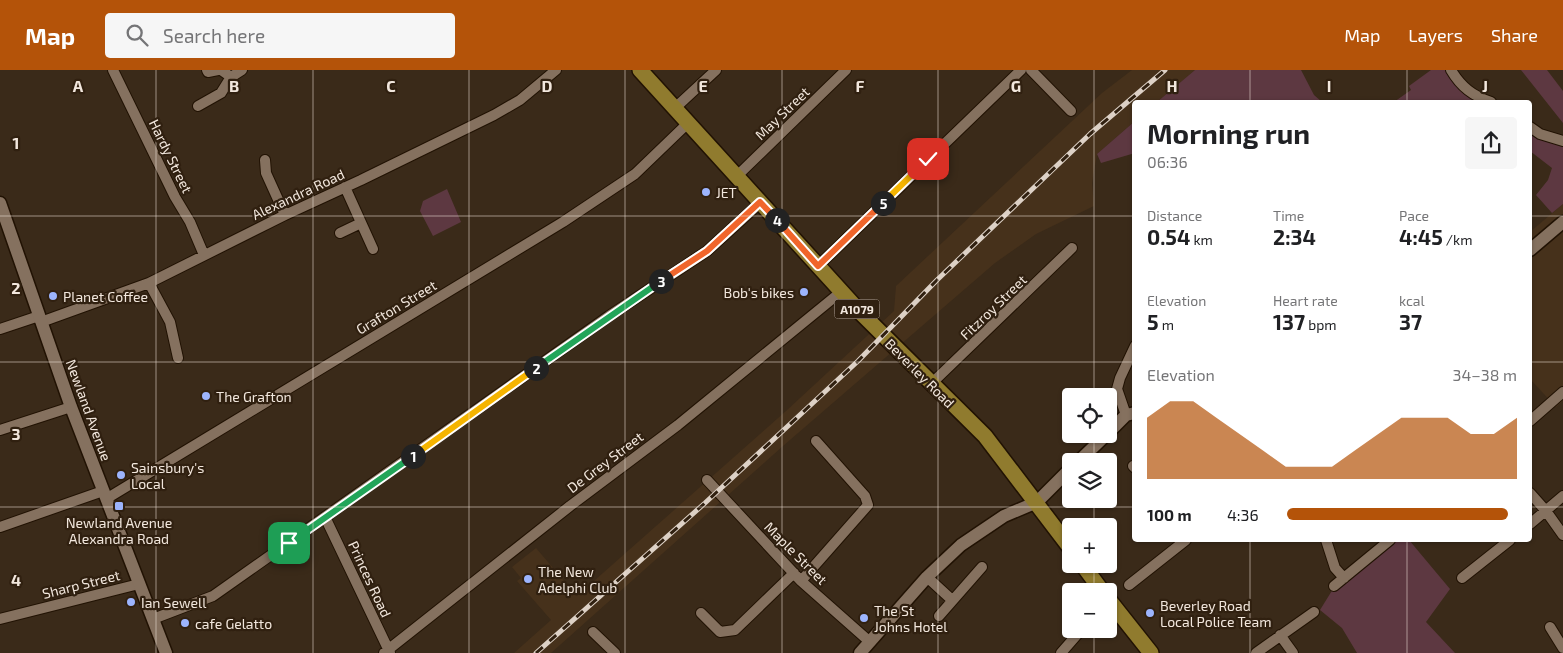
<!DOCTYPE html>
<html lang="en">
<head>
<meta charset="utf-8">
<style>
	:root { --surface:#fff; --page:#f6f6f6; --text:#202124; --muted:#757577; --accent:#b45309 }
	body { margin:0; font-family:"Exo 2",sans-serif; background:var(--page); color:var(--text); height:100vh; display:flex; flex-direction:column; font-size:19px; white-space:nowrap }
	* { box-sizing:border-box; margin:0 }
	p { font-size:16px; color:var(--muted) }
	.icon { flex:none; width:28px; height:28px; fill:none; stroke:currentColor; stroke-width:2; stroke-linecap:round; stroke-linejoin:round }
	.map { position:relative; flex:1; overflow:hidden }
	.drawer { position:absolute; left:1132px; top:30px; width:400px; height:442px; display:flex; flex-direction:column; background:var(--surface); border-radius:5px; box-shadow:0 1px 4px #0004 }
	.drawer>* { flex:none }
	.buttons { position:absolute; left:1062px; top:318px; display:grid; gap:10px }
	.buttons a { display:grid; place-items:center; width:55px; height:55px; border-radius:5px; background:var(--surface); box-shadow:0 1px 4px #0004; font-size:25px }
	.pin { position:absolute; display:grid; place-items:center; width:42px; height:42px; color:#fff; margin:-21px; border-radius:10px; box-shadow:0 2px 8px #0006 }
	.km { position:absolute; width:25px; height:25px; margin:-12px; border-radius:50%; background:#222; color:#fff; font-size:14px; line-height:25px; text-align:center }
	.round { display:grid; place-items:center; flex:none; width:52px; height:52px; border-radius:5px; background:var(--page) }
	.overview { display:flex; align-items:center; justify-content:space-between; height:85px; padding:0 15px }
	h1 { font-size:28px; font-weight:700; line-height:38px }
	.stats { display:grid; grid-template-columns:repeat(3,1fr); gap:8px; height:85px; padding:5px 15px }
	.stats div { display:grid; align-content:center }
	.stats b { font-size:21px; font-weight:700 }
	.stats small { font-size:14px; font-weight:400 }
	.stats p { font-size:14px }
	.chart { height:140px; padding:10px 15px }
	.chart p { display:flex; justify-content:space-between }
	.chart svg { width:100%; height:90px; margin-top:5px; fill:var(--accent); opacity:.7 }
	ul { padding:0 15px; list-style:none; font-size:16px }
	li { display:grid; grid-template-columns:80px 60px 1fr; align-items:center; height:38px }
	li i { height:12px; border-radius:6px; background:var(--accent) }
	header { display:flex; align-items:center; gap:30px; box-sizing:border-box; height:70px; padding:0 25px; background:var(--accent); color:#fff }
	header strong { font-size:24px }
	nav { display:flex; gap:28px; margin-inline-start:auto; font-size:18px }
	.search { width:350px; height:45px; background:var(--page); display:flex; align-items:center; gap:12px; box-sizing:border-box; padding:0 18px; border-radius:5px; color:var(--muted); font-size:19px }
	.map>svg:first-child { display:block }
	.built { fill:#46311b }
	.green { fill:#5d3841 }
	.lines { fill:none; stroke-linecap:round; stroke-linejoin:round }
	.minor-casing { stroke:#211203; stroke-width:12 }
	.tertiary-casing { stroke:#211203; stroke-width:15 }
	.primary-casing { stroke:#211203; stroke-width:18 }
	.minor { stroke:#85715f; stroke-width:10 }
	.tertiary { stroke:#85715f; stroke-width:12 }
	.primary { stroke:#907b2e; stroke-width:15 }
	.rail-casing { stroke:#ddd1c6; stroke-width:5 }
	.rail { stroke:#302010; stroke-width:3; stroke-dasharray:9; stroke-linecap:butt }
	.split-1-casing { stroke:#fff; stroke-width:10 }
	.split-2-casing { stroke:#fff; stroke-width:10 }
	.split-3-casing { stroke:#fff; stroke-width:10 }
	.split-4-casing { stroke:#fff; stroke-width:10 }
	.split-5-casing { stroke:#fff; stroke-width:10 }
	.split-6-casing { stroke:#fff; stroke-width:10 }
	.split-1 { stroke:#22a559; stroke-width:6 }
	.split-2 { stroke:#f5b400; stroke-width:6 }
	.split-3 { stroke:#22a559; stroke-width:6 }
	.split-4 { stroke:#f0652b; stroke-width:6 }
	.split-5 { stroke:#f0652b; stroke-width:6 }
	.split-6 { stroke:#f5b400; stroke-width:6 }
	.grid { fill:none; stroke:#f2e7dd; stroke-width:1; stroke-opacity:0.55 }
	.poi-dot { fill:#9cb4fd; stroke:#302010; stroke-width:2 }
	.labels { text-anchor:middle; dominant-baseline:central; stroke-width:4.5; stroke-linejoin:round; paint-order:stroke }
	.shield { fill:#302010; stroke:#b8aba0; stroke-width:1 }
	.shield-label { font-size:12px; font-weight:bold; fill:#f2e7dd }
	.street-label { font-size:14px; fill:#f2e7dd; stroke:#302010 }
	.poi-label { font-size:14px; fill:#f2e7dd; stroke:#302010; text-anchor:start }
	.grid-label { font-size:16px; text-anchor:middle; font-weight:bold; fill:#f2e7dd; stroke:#302010; stroke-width:4.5; stroke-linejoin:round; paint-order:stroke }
</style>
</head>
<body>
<header>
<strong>Map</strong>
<div class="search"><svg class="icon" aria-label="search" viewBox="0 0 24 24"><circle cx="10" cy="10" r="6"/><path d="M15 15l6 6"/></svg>Search here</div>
<nav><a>Map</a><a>Layers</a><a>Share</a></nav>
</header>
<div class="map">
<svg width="1563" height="583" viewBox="0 0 1563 583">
	<rect width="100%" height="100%" fill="#3a2a19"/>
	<!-- built -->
	<path class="built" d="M1132 0H1195L1157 32H1135V51L1097 84 1092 113 1094 136 1036 164 995 193 783 376 551 583H514L551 550 517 511 521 508 512 497 536 478 577 526 786 341 894 241 896 216 1102 23Z
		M1563 134V331L1556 337 1530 309V162Z"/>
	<!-- green -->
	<path class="green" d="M1195 0H1301L1314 25 1322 32H1157Z
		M1431 0H1449L1490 32H1394L1411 20 1409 16Z
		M1521 0H1547L1563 21V53Z
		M1135 51V83L1101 93 1097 84Z
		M1530 54 1563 74V134L1552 143 1536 125 1548 110 1552 98 1530 81Z
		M447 119 461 152 433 166 420 141 423 131Z
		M1392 470H1409L1450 519 1426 552 1455 583H1357L1342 558 1320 540 1333 519Z"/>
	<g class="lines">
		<defs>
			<path id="minor" d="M113 0 175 127 190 152 204 185
				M207 0 208 2 218 0
				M221 0 231 7 242 0
				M1031 0 1071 41
				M1451 0C1461 17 1473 26 1491 32
				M198 36 221 23 231 7
				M675 38 716 0
				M1530 57 1540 64 1563 71
				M265 90 266 103 285 145
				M737 106 846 0
				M345 117 373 179
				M340 163 361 153
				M818 196 1021 0
				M149 213 170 252 178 288
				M41 252 149 213 285 145 361 110 494 45 520 30 556 0
				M0 259 39 246
				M931 314 1072 178
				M1126 345 1117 319 1120 308 1135 276
				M1530 351 1563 322
				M0 360 71 337
				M1133 396 1135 398
				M707 410 801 511 870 572
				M1530 423 1546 441 1563 465
				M106 429 563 152 635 104 688 53
				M325 447 390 583
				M1530 454 1563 426
				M0 457 103 421
				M1326 470 1335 498 1344 508
				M927 507 952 530
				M1462 508 1510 470
				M801 511 868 435 865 426 816 371
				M1129 515 1186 470
				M1334 516 1390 470
				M701 543 720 562 735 560 794 503
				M939 546 982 497
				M0 549 139 514
				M153 549 213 526 609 246 707 181 761 132
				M1550 557 1563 578
				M593 562 615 583
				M1280 565 1293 583
				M384 583 570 436 678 355 842 221
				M1061 583 1082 559
				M1256 583 1314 542"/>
			<path id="tertiary" d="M0 133 71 337 166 583
				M1530 180 1563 152
				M1109 362 1126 345 1135 343
				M1079 391 1107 364
				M860 583 927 507 961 475 1004 446 1037 432 1071 398"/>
			<path id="primary" d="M640 0 861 243 985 366 1071 479
				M1082 494 1102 521
				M1109 530 1151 583"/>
		</defs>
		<!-- minor casing -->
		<use href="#minor" class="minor-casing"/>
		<!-- tertiary casing -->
		<use href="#tertiary" class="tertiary-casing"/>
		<!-- primary casing -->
		<use href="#primary" class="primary-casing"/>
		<!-- minor -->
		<use href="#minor" class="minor"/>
		<!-- tertiary -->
		<use href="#tertiary" class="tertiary"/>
		<!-- primary -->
		<use href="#primary" class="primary"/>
		<defs>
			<path id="rail" d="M536 583 705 433 858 291 937 210 1090 64 1165 0"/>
		</defs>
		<!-- rail casing -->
		<use href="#rail" class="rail-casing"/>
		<!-- rail -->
		<use href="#rail" class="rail"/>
	</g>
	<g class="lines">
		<defs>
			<path id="split-1" d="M289 473 413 386"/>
			<path id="split-2" d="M413 386 536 298"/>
			<path id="split-3" d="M536 298 661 211"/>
			<path id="split-4" d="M661 211 707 181 760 132 777 150"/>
			<path id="split-5" d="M777 150 818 196 883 133"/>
			<path id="split-6" d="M883 133 928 89"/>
		</defs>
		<!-- split-1 casing -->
		<use href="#split-1" class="split-1-casing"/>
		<!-- split-2 casing -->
		<use href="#split-2" class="split-2-casing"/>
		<!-- split-3 casing -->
		<use href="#split-3" class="split-3-casing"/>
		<!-- split-4 casing -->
		<use href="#split-4" class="split-4-casing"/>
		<!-- split-5 casing -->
		<use href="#split-5" class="split-5-casing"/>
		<!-- split-6 casing -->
		<use href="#split-6" class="split-6-casing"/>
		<!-- split-1 -->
		<use href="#split-1" class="split-1"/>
		<!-- split-2 -->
		<use href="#split-2" class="split-2"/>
		<!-- split-3 -->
		<use href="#split-3" class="split-3"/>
		<!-- split-4 -->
		<use href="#split-4" class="split-4"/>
		<!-- split-5 -->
		<use href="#split-5" class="split-5"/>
		<!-- split-6 -->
		<use href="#split-6" class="split-6"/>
	</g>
	<!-- grid -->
	<path class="grid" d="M156 0V583M313 0V583M469 0V583M625 0V583M782 0V583M938 0V583M1094 0V326M1250 0V32M1407 0V32M0 146H1135M1530 146H1563M0 292H1135M1530 292H1563M1094 364V391M1094 429V456M0 437H1135M1530 437H1563M1250 470V583M1407 470V583M1094 494V521M1094 559V583"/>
	<!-- markers -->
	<g class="poi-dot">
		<circle cx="706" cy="122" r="5"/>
		<circle cx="804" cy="222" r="5"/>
		<circle cx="53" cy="226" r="5"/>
		<circle cx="206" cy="326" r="5"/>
		<circle cx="121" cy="405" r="5"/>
		<rect x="114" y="431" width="10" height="10" rx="2.5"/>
		<circle cx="528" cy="509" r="5"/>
		<circle cx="131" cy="532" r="5"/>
		<circle cx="1150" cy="543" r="5"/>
		<circle cx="864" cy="548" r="5"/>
		<circle cx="185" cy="553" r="5"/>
	</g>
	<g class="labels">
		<!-- shield labels -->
		<rect class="shield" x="834.5" y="229.5" width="45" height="19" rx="4"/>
		<g class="shield-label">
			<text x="857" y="239">A1079</text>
		</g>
		<!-- street labels -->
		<g class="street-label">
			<text transform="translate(782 43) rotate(-44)">May Street</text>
			<text transform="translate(171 86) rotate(64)">Hardy Street</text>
			<text transform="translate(298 124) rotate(-25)">Alexandra Road</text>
			<text transform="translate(396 237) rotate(-31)">Grafton Street</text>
			<text transform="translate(993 237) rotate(-44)">Fitzroy Street</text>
			<text transform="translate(920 303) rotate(45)">Beverley Road</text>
			<text transform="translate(89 340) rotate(70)">Newland Avenue</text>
			<text transform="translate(605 392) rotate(-37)">De Grey Street</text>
			<text transform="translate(796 483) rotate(45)">Maple Street</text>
			<text transform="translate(370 509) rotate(65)">Princes Road</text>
			<text transform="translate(81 514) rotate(-14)">Sharp Street</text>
		</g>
		<!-- poi labels -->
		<g class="poi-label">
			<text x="716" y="122">JET</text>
			<text x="794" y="222" text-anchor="end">Bob's bikes</text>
			<text x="63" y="226">Planet Coffee</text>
			<text x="216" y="326">The Grafton</text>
			<text x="131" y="397">Sainsbury's<tspan x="131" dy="16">Local</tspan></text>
			<text x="119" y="452" text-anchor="middle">Newland Avenue<tspan x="119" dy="16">Alexandra Road</tspan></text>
			<text x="538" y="501">The New<tspan x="538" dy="16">Adelphi Club</tspan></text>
			<text x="141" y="532">Ian Sewell</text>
			<text x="1160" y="535">Beverley Road<tspan x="1160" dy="16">Local Police Team</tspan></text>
			<text x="874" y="540">The St<tspan x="874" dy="16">Johns Hotel</tspan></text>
			<text x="195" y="553">cafe Gelatto</text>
		</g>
	</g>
	<g class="grid-label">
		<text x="78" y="22">A</text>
		<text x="234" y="22">B</text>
		<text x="391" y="22">C</text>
		<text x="547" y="22">D</text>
		<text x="703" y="22">E</text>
		<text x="860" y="22">F</text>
		<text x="1016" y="22">G</text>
		<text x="1172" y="22">H</text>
		<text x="1329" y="22">I</text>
		<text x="1485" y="22">J</text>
		<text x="16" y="79">1</text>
		<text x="16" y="224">2</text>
		<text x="16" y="370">3</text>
		<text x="16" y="516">4</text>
	</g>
</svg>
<div class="buttons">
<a><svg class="icon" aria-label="locate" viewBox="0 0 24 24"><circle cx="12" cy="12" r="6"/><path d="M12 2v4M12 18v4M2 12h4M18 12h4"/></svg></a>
<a><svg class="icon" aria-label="layers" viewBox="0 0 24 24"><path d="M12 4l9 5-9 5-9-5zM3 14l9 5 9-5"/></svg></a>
<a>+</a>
<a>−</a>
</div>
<div class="pin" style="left:289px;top:473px;background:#1e9e55"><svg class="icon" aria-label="arrive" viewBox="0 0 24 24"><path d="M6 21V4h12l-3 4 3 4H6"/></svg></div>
<div class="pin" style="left:928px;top:89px;background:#d93025"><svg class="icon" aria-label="check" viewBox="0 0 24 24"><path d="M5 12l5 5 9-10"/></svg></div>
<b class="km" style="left:413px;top:386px">1</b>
<b class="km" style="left:536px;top:298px">2</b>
<b class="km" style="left:661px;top:211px">3</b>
<b class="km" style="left:777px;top:150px">4</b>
<b class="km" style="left:883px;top:133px">5</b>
<section class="drawer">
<div class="overview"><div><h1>Morning run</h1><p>06:36</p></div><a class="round"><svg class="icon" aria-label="share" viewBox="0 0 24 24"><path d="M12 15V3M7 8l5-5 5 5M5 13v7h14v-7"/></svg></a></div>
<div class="stats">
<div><p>Distance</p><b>0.54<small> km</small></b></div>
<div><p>Time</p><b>2:34</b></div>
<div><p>Pace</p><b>4:45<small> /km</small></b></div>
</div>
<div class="stats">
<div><p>Elevation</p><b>5<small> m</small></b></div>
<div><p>Heart rate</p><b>137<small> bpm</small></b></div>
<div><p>kcal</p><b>37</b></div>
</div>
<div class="chart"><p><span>Elevation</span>34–38 m</p>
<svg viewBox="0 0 160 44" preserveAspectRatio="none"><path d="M0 44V14L10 6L20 6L30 14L40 22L50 30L60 38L70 38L80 38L90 30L100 22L110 14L120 14L130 14L140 22L150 22L160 14V44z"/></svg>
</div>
<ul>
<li><b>100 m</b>4:36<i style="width:96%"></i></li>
</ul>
</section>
</div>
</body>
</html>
